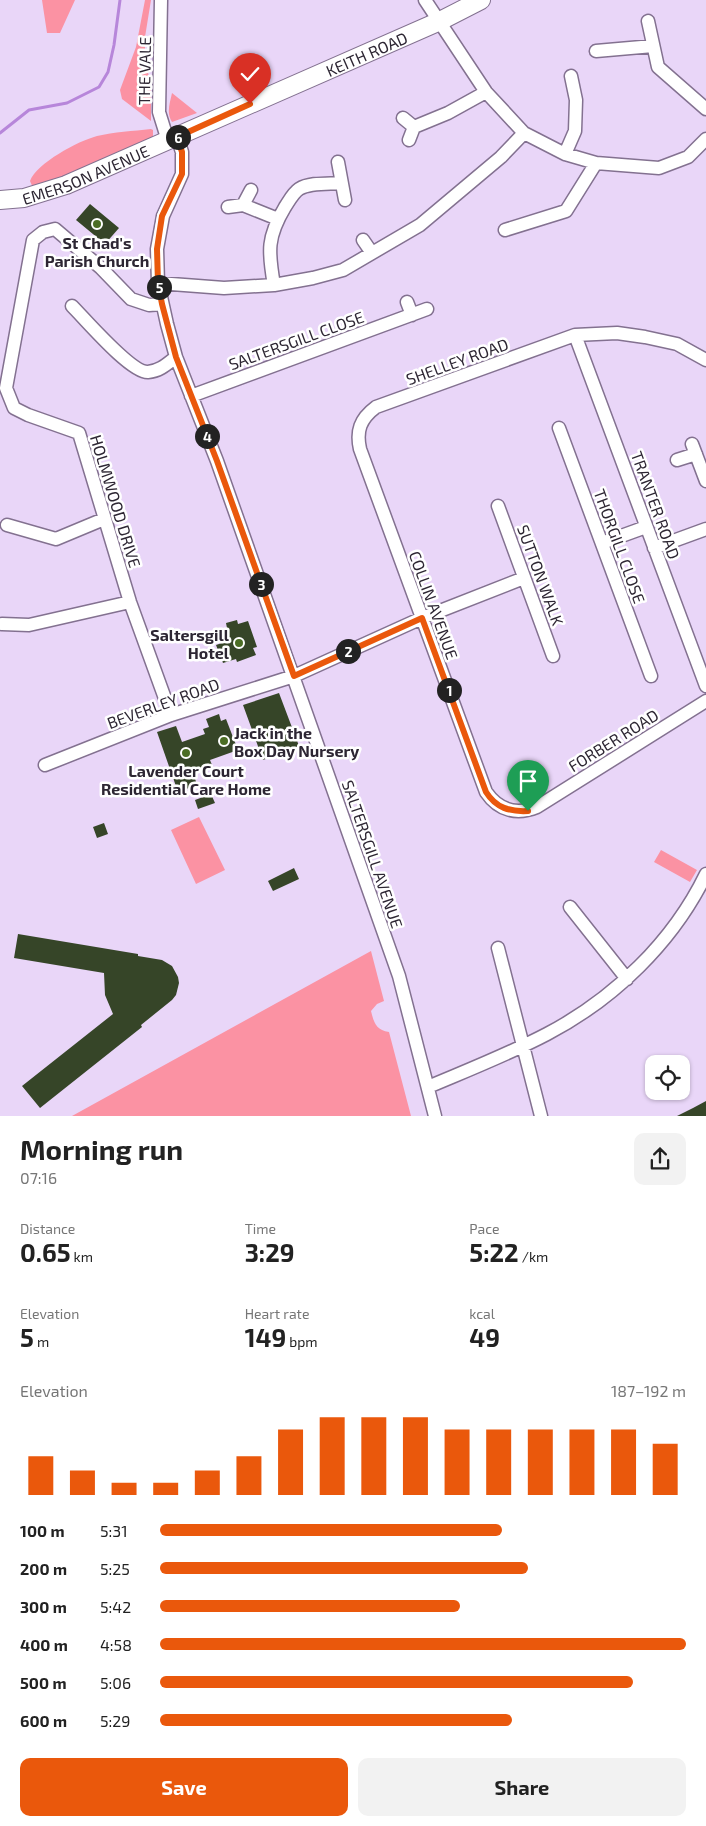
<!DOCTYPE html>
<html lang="en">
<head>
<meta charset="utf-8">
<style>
	:root { --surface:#fff; --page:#f2f2f2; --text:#222; --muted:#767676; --accent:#ea580c }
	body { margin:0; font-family:"Exo 2",sans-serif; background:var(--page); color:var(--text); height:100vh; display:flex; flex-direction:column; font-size:19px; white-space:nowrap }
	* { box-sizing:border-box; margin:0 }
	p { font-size:16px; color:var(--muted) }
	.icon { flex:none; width:28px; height:28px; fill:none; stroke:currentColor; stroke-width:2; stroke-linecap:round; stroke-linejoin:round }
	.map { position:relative; height:1116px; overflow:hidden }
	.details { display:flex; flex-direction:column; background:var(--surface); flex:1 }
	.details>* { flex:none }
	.controls { position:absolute; left:645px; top:1055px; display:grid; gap:10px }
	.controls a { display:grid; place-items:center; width:45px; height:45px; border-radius:10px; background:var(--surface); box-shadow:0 1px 4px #0004; font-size:25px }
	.pin { position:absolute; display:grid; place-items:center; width:42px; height:42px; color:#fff; margin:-51px -21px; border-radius:50% 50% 50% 0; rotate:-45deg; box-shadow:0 0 5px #0007 }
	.pin .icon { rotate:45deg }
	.km { position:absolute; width:25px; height:25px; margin:-12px; border-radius:50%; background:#222; color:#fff; font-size:14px; line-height:25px; text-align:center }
	.round { display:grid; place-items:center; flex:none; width:52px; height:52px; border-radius:10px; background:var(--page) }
	.headline { display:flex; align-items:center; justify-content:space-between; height:85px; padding:0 20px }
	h1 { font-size:28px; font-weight:700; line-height:38px }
	.figures { display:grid; grid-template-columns:repeat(3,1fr); gap:8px; height:85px; padding:5px 20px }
	.figures div { display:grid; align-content:center }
	.figures b { font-size:25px; font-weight:700 }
	.figures small { font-size:14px; font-weight:400 }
	.figures p { font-size:14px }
	.chart { height:140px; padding:10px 20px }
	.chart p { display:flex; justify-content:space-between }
	.chart svg { width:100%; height:90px; margin-top:5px; stroke:var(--accent); stroke-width:6 }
	.action { display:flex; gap:10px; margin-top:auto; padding:10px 20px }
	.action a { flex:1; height:58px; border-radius:10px; background:var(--accent); color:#fff; font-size:20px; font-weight:700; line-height:58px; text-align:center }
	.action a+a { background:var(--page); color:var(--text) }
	ul { padding:0 20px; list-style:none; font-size:16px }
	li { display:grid; grid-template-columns:80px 60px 1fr; align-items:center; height:38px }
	li i { height:12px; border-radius:6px; background:var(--accent) }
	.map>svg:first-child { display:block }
	.green { fill:#fb92a3 }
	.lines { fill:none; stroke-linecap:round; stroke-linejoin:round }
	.stream { stroke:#b786da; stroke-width:3 }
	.building { fill:#364528 }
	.street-casing { stroke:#837190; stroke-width:15 }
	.secondary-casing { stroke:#837190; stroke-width:20 }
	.street { stroke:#fff; stroke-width:12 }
	.secondary { stroke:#fff; stroke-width:18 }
	.route-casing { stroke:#fff; stroke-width:10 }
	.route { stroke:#ea580c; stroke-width:6 }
	.poi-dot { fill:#4b6d24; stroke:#fff; stroke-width:2 }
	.labels { text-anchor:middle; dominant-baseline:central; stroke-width:5; stroke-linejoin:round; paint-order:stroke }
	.street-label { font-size:16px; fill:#2d2633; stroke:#fff }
	.poi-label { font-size:16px; font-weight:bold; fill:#2d2633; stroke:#fff }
</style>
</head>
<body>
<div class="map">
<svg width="706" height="1116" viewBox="0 0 706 1116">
	<rect width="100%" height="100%" fill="#e9d6f8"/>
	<!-- green -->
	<path class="green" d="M42 0H75L60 33H47Z
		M145 0H151L145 37V58L151 87V121L122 99 120 90 136 47Z
		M172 93 197 113 172 122C166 113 170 103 172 93Z
		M151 129 153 130V136L147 144 67 179 33 188 30 181C37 163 78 141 97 136 114 132 133 131 151 129Z
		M199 817 225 870 196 884 171 830Z
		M661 850 697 870 690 882 654 862Z
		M371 951 384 1001 377 1004 371 1011C374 1023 376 1030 389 1032L411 1116H72Z"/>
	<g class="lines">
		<!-- stream -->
		<path class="stream" d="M0 133 29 110 67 103 99 87 108 72 114 45 120 0"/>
	</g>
	<!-- building -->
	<path class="building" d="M90 204 119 228 105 244 76 220Z
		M237 620 238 624 248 621 257 647 253 648 256 655 237 662 236 659 223 663 216 645 228 641 224 629 227 628 226 623Z
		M279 693 299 746 263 760 243 705Z
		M219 714 221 721 226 719 238 750 210 760 212 765 193 772 197 785 178 792 157 732 176 726 182 742 205 734 203 729 209 727 206 719Z
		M211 794 215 803 198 809 195 800Z
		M104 823 108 834 97 838 93 827Z
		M294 868 299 879 273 891 268 881Z
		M18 934 138 954V956L162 960 172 966 178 977 179 983 176 995 172 1000 141 1025 142 1027 40 1108 22 1086 113 1014 105 995 104 973 14 958Z
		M706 1101V1116H677L693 1108Z"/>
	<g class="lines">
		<defs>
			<path id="street" d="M161 0 159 112 168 141
				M425 0 486 92 524 133 565 154 596 163 659 168 688 157 706 139
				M648 21 658 67 706 109
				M596 51 653 46
				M403 118 414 127
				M177 137 182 152V174L163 216 157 249 158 283 167 324 176 357 217 461 399 976 435 1116
				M409 140 414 127 448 113 486 92
				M565 154 575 131 576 100 571 76
				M338 162 345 200
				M243 205 278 219
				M228 207 243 205 251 190
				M505 230 566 211 596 163
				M363 240 372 253
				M158 283 224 288 274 285 313 278 343 270 420 225 501 157 524 133
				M274 285C268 251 267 237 285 207 289 201 293 193 299 189 310 182 329 184 341 183
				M407 302 412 315
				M162 304 149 305 131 299 101 268 55 229 43 232 33 240 6 388 14 408 28 415 79 433 130 602 171 715
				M72 306C86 320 131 373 148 372 160 371 167 364 176 357
				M575 335 706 686
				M706 360 677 344 645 337 617 333 575 335 376 407C360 419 356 431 360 449L486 792C499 811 517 815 537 807L706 701
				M191 396 427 309
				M559 428 651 676
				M692 444 706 481
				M677 460 696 454
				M498 506 553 656
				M7 525 56 539 104 519
				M602 543 646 527
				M654 548 706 529
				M2 624 29 625 130 602
				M45 765 171 715 294 676 422 618 524 578
				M570 907 627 979
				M498 948 541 1116
				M428 1087C468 1070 509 1054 547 1034 614 999 673 942 706 874"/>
			<g id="secondary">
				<path id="s1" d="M0 200 24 198 66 185 440 21 481 0"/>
			</g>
		</defs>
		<!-- street casing -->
		<use href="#street" class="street-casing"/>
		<!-- secondary casing -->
		<use href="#secondary" class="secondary-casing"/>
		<!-- street -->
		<use href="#street" class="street"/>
		<!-- secondary -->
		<use href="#secondary" class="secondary"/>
	</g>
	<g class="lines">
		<defs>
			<path id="route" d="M250 104 177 137 182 152V174L162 216 157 249 158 283 162 304 176 357 217 461 294 676 422 618 486 792C496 808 510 812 528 811"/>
		</defs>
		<!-- route casing -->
		<use href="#route" class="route-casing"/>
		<!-- route -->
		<use href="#route" class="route"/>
	</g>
	<!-- markers -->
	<g class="poi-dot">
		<circle cx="97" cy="224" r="5"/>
		<circle cx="239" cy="643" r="5"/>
		<circle cx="224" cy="741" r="5"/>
		<circle cx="186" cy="753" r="5"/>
	</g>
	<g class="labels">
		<!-- street labels -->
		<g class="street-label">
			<text stroke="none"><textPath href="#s1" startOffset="396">KEITH ROAD</textPath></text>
			<text transform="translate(144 71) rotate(-89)">THE VALE</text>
			<text stroke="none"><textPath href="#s1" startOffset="90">EMERSON AVENUE</textPath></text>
			<text transform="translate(296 340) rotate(-20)">SALTERSGILL CLOSE</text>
			<text transform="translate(457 361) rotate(-20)">SHELLEY ROAD</text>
			<text transform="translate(116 501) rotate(73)">HOLMWOOD DRIVE</text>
			<text transform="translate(656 505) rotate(70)">TRANTER ROAD</text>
			<text transform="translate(620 546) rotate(70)">THORGILL CLOSE</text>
			<text transform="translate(541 575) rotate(70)">SUTTON WALK</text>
			<text transform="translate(434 605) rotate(70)">COLLIN AVENUE</text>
			<text transform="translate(163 703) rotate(-20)">BEVERLEY ROAD</text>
			<text transform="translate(613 740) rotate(-32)">FORBER ROAD</text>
			<text transform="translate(373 854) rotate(71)">SALTERSGILL AVENUE</text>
		</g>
		<!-- poi labels -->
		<g class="poi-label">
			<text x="97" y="242">St Chad's<tspan x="97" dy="18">Parish Church</tspan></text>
			<text x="229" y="634" text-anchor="end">Saltersgill<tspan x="229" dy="18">Hotel</tspan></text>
			<text x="234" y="732" text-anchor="start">Jack in the<tspan x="234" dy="18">Box Day Nursery</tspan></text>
			<text x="186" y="770">Lavender Court<tspan x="186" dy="18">Residential Care Home</tspan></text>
		</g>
	</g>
</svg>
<div class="controls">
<a><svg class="icon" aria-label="locate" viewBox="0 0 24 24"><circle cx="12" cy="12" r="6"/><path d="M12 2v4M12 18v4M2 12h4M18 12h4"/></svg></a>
</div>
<div class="pin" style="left:528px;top:811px;background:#1e9e55"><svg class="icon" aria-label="arrive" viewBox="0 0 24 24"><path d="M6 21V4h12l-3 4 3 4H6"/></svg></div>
<div class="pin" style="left:250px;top:104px;background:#d93025"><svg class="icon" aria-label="check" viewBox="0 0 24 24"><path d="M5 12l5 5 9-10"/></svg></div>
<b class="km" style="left:449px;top:690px">1</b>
<b class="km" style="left:348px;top:651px">2</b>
<b class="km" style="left:261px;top:584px">3</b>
<b class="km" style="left:207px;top:436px">4</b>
<b class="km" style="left:159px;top:287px">5</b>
<b class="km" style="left:178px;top:137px">6</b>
</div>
<section class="details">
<div class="headline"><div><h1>Morning run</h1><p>07:16</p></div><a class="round"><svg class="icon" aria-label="share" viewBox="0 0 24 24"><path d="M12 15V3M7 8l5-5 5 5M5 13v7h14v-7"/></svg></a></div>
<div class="figures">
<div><p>Distance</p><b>0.65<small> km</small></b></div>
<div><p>Time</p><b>3:29</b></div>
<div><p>Pace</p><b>5:22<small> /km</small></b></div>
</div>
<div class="figures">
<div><p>Elevation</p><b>5<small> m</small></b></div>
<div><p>Heart rate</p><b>149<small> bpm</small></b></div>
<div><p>kcal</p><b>49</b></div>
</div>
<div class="chart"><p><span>Elevation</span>187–192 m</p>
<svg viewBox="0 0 160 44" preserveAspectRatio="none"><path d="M5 44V25M15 44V32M25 44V38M35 44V38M45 44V32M55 44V25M65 44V12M75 44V6M85 44V6M95 44V6M105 44V12M115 44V12M125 44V12M135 44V12M145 44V12M155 44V19"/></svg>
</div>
<ul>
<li><b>100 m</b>5:31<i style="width:65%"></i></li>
<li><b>200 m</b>5:25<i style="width:70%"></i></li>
<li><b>300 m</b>5:42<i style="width:57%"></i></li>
<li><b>400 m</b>4:58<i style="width:100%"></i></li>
<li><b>500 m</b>5:06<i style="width:90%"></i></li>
<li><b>600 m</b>5:29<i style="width:67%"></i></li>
</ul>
<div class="action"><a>Save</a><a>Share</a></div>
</section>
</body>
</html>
